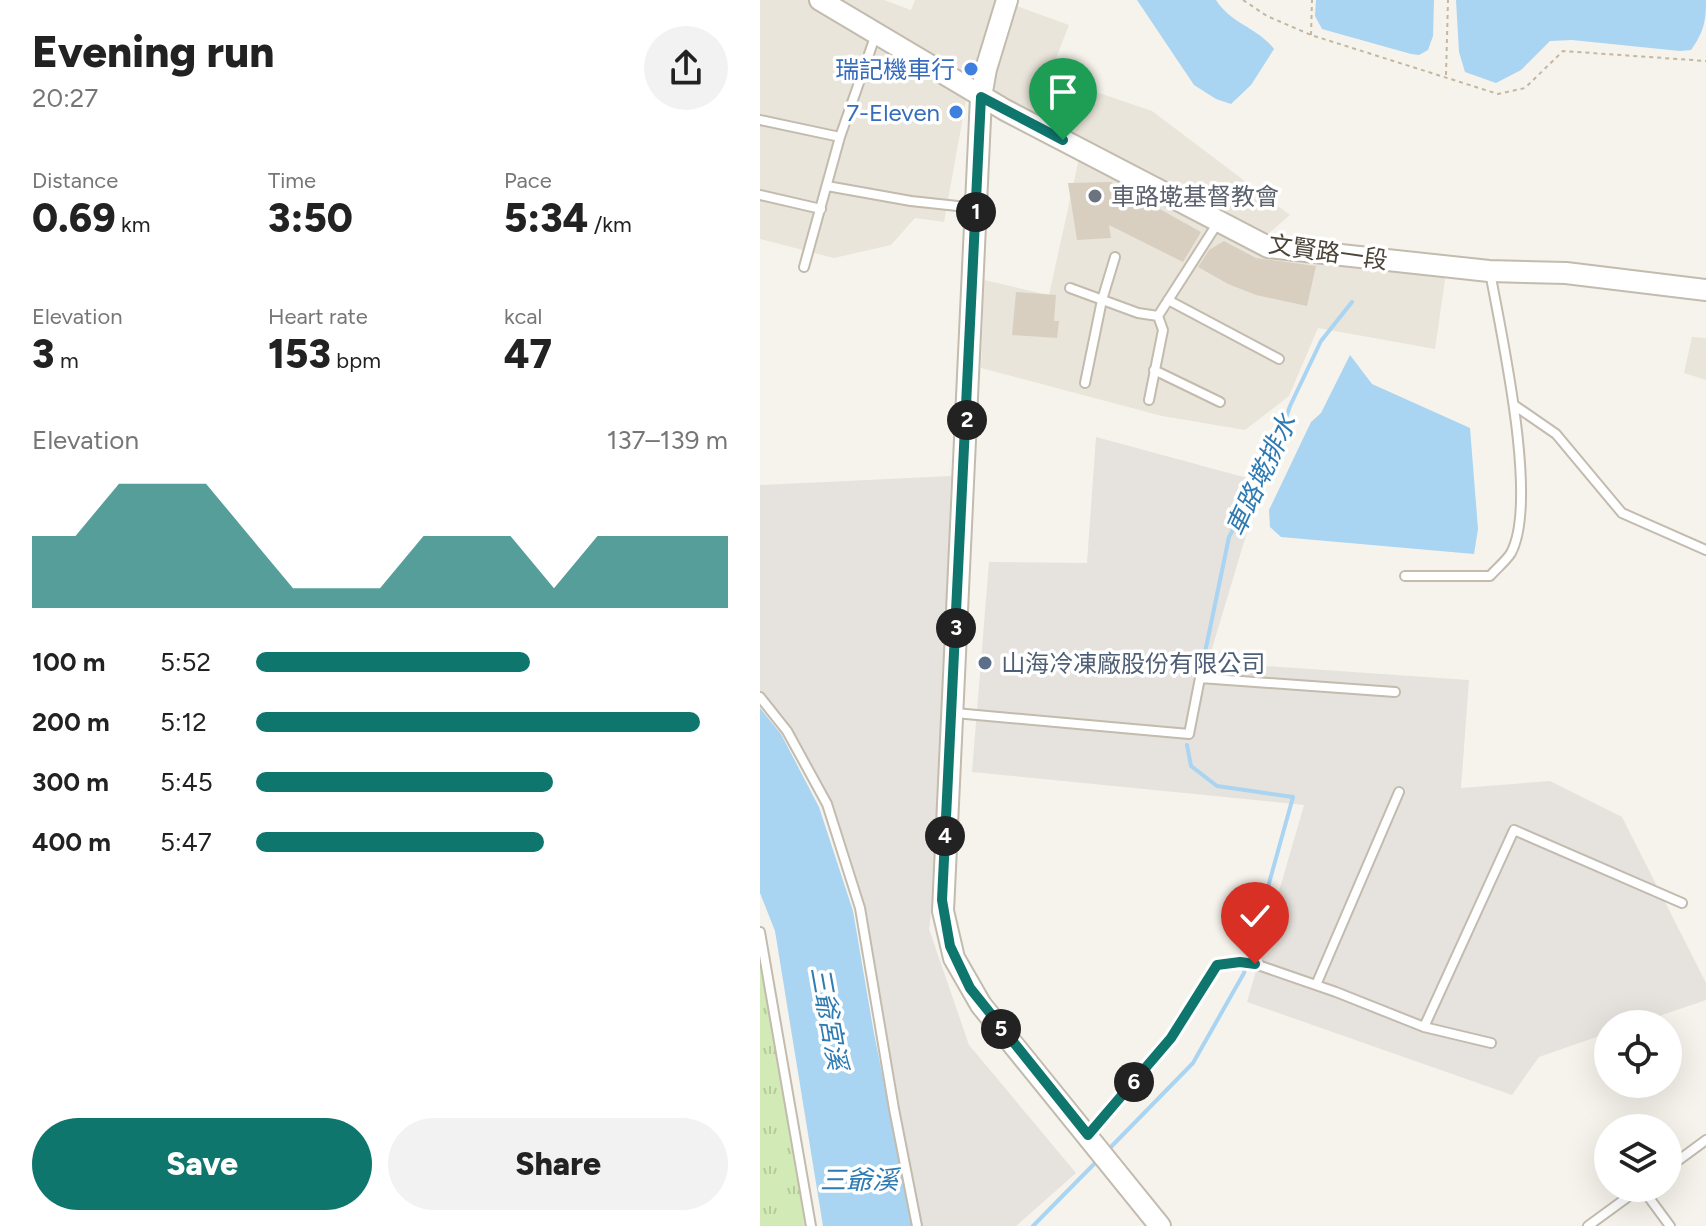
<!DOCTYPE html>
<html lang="en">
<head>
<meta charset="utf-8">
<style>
	:root { --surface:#fff; --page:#f2f2f2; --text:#222; --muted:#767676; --accent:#0f766e }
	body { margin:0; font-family:Figtree,"Noto Sans TC",sans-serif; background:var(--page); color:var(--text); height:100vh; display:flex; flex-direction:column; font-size:30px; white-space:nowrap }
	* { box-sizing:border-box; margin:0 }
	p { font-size:26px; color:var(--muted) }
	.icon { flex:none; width:44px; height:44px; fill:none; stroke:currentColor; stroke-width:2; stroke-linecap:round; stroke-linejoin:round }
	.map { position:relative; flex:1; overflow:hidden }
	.details { display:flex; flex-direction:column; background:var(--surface); width:760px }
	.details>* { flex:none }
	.controls { position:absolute; left:834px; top:1010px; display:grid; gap:16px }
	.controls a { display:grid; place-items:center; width:88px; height:88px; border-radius:50%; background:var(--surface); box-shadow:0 8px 32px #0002; font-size:40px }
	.pin { position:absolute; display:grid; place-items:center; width:68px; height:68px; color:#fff; margin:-82px -34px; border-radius:50% 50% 50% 0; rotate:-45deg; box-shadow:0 0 8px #0007 }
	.pin .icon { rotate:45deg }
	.km { position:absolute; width:40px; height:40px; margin:-20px; border-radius:50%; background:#222; color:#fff; font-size:22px; line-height:40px; text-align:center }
	.round { display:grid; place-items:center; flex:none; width:84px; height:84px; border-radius:42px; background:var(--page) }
	.headline { display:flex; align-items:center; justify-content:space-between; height:136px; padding:0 32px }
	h1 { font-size:44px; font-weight:800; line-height:60px }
	.metrics { display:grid; grid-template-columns:repeat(3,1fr); gap:12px; height:136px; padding:8px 32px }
	.metrics div { display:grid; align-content:center }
	.metrics b { font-size:40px; font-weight:800 }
	.metrics small { font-size:22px; font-weight:400 }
	.metrics p { font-size:22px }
	.chart { height:224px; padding:16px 32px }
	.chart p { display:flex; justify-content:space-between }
	.chart svg { width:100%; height:144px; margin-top:8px; fill:var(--accent); opacity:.7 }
	.action { display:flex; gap:16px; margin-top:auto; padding:16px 32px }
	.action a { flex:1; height:92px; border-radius:48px; background:var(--accent); color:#fff; font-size:32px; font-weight:800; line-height:92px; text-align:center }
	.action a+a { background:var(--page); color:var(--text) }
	ul { padding:0 32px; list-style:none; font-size:26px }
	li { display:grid; grid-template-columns:128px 96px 1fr; align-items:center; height:60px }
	li i { height:20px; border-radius:10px; background:var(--accent) }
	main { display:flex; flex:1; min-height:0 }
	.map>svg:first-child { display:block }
	.residential { fill:#eae5da }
	.industrial { fill:#e6e2dd }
	.grass { fill:url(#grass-tufts) }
	.water { fill:#a9d4f2 }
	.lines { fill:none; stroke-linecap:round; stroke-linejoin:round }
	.stream { stroke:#a9d4f2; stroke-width:4 }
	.building { fill:#d8cfc1 }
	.service-casing { stroke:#c2bbae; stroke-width:12 }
	.tertiary-casing { stroke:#c2bbae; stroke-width:24 }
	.path { stroke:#c4b79f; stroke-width:2; stroke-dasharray:4 4; stroke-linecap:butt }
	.service { stroke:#fff; stroke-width:8 }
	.tertiary { stroke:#fff; stroke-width:20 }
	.route-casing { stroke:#fff; stroke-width:16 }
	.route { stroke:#0f766e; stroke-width:10 }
	.shop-dot { fill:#3f7fe0; stroke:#fff; stroke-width:3 }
	.worship-dot { fill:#6b7280; stroke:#fff; stroke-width:3 }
	.service-dot { fill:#5c6f8a; stroke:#fff; stroke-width:3 }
	.labels { text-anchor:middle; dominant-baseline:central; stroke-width:7; stroke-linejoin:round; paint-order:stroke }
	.shop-label { font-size:24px; fill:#366cbe; stroke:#fff; text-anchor:end }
	.worship-label { font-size:24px; fill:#5b616d; stroke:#fff; text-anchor:start }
	.street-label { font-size:24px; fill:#4b4439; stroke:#fff }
	.service-label { font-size:24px; fill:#4e5e75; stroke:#fff; text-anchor:start }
	.water-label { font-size:26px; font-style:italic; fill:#2e7ab2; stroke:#fff }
</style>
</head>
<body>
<main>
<section class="details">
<div class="headline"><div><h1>Evening run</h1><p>20:27</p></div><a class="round"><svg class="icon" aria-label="share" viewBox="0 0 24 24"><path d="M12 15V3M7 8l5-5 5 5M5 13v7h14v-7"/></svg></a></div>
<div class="metrics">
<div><p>Distance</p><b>0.69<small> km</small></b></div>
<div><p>Time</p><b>3:50</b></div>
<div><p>Pace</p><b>5:34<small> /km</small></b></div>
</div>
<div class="metrics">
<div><p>Elevation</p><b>3<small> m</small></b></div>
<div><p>Heart rate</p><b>153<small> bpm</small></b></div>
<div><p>kcal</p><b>47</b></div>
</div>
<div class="chart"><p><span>Elevation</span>137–139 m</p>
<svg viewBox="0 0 160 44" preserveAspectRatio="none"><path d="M0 44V22L10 22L20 6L30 6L40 6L50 22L60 38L70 38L80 38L90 22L100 22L110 22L120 38L130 22L140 22L150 22L160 22V44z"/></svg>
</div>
<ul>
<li><b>100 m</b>5:52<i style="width:58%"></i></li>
<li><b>200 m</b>5:12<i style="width:94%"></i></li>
<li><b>300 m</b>5:45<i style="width:63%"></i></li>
<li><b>400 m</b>5:47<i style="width:61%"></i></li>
</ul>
<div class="action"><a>Save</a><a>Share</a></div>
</section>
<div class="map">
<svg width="946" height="1226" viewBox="0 0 946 1226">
	<defs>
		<pattern id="grass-tufts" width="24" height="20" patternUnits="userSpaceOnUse" patternTransform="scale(2)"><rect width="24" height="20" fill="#d2eab5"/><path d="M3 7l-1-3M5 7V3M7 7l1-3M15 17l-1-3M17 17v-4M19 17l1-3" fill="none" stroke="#b6ca9c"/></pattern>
	</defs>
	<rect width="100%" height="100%" fill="#f6f3ec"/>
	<!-- residential -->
	<path class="residential" d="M0 0H124L151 10 155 0H240L309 25 289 76 392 111 530 215 502 239 688 259 675 349 558 328 529 396 485 430 402 416 221 368 224 280 289 295 320 154 208 89 184 222 155 218 131 245 74 258 0 239Z
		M932 337 946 338V380L924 373Z"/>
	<!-- industrial -->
	<path class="industrial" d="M336 437 502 482 448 662 709 680 701 788 790 781 862 817 946 983V1000L876 1024H848V1033L779 1057 752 1095 487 1002 544 805 212 772 229 562 327 563Z
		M191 476 175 879 169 929 209 1045 316 1173 256 1226H157L100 908 67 804 27 731 0 697V485Z"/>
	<!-- grass -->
	<path class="grass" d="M0 932 51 1226H0Z"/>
	<!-- water -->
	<path class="water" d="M377 0H456C470 23 498 28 514 49L491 85 471 104 456 99 434 85Z
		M556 0H674L673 36 668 50 659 55 651 54 562 29 555 16Z
		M696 0H946C946 21 944 32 931 50L920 51 812 40 790 41 761 70 736 83 705 72 699 52Z
		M590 355 612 384 710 428 718 529 714 554 521 537 510 527 509 510 551 422 561 413Z
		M0 708 21 734 59 807 93 911 113 1028 152 1226H63L15 931 0 893Z"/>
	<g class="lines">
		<!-- stream -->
		<path class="stream" d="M443 662 469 537 514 453 530 406 561 341 592 302
			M346 1152 433 1063 484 973 533 797 457 786 431 766 427 745
			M273 1226 337 1161"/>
	</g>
	<!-- building -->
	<path class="building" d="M351 182 441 232 423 262 349 225 351 238 317 240 308 183Z
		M464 241 496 258 556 266 547 306 496 295 468 284 438 267 449 250Z
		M256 292 296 295 294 321H299L297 338 252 335Z"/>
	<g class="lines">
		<defs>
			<path id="service" d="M0 120 80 137
				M67 186 151 201 216 208
				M0 195 61 209
				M44 267 80 137 116 34
				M310 288 378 313 398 316
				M408 300 519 359
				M394 370 460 402
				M325 383 342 300 355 257
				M389 400 403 330 398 316 457 224
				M754 405 796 434 862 513 946 550
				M645 576H730C736 569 746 561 751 553 779 501 741 333 730 272
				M0 697 27 731 67 804 100 908 134 1109 157 1226
				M195 713 429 734 440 678 635 692
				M0 932 51 1226
				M556 985 639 792
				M664 1027 754 830 922 903
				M328 1135 411 1038 457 965 480 962 495 964 576 992 664 1027 731 1043
				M908 1168 946 1140
				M882 1188 910 1226
				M828 1226 880 1188"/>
			<path id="tertiary" d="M60 0 245 110 508 247 729 271 806 273 946 290
				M247 0 226 69 221 97 183 911 194 958 221 1005 400 1226"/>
		</defs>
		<!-- service casing -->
		<use href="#service" class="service-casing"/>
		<!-- tertiary casing -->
		<use href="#tertiary" class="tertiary-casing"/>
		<!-- path -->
		<path class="path" d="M483 0 507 16 551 35 738 94 765 88 803 51 946 61
			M551 35 552 0
			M686 75 688 0"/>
		<!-- service -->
		<use href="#service" class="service"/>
		<!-- tertiary -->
		<use href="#tertiary" class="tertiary"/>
	</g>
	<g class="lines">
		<defs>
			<path id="route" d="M303 140 221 97 182 900 190 946 210 988 328 1135 411 1038 457 965 480 962 495 964"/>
		</defs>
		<!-- route casing -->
		<use href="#route" class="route-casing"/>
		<!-- route -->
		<use href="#route" class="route"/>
	</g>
	<!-- markers -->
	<g class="shop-dot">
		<circle cx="211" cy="69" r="8"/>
		<circle cx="196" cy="112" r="8"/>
	</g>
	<circle class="worship-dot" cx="335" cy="196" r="8"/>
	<circle class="service-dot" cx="225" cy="663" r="8"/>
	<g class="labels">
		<!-- shop labels -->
		<g class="shop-label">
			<text x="195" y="69">瑞記機車行</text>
			<text x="180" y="112">7-Eleven</text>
		</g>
		<!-- worship labels -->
		<g class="worship-label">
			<text x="351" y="196">車路墘基督教會</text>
		</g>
		<!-- street labels -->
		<g class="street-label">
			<text transform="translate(568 252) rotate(8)">文賢路一段</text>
		</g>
		<!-- service labels -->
		<g class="service-label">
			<text x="241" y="663">山海冷凍廠股份有限公司</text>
		</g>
		<!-- water labels -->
		<g class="water-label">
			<text transform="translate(501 475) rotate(-65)">車路墘排水</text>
			<text transform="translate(69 1018) rotate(80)">三爺宮溪</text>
			<text x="99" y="1180">三爺溪</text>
		</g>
	</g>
</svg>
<div class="controls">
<a><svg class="icon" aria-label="locate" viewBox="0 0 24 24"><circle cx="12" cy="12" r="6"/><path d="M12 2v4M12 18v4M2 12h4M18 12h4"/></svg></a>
<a><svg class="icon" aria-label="layers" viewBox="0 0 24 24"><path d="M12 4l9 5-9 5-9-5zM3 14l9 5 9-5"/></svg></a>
</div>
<div class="pin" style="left:303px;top:140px;background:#1e9e55"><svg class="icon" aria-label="arrive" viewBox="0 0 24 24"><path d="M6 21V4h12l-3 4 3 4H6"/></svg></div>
<div class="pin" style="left:495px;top:964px;background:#d93025"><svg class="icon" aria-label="check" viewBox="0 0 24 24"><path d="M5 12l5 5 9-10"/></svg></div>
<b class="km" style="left:216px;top:212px">1</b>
<b class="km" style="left:207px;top:420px">2</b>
<b class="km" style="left:196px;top:628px">3</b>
<b class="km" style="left:185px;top:836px">4</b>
<b class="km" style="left:241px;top:1029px">5</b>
<b class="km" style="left:374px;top:1082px">6</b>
</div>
</main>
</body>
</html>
